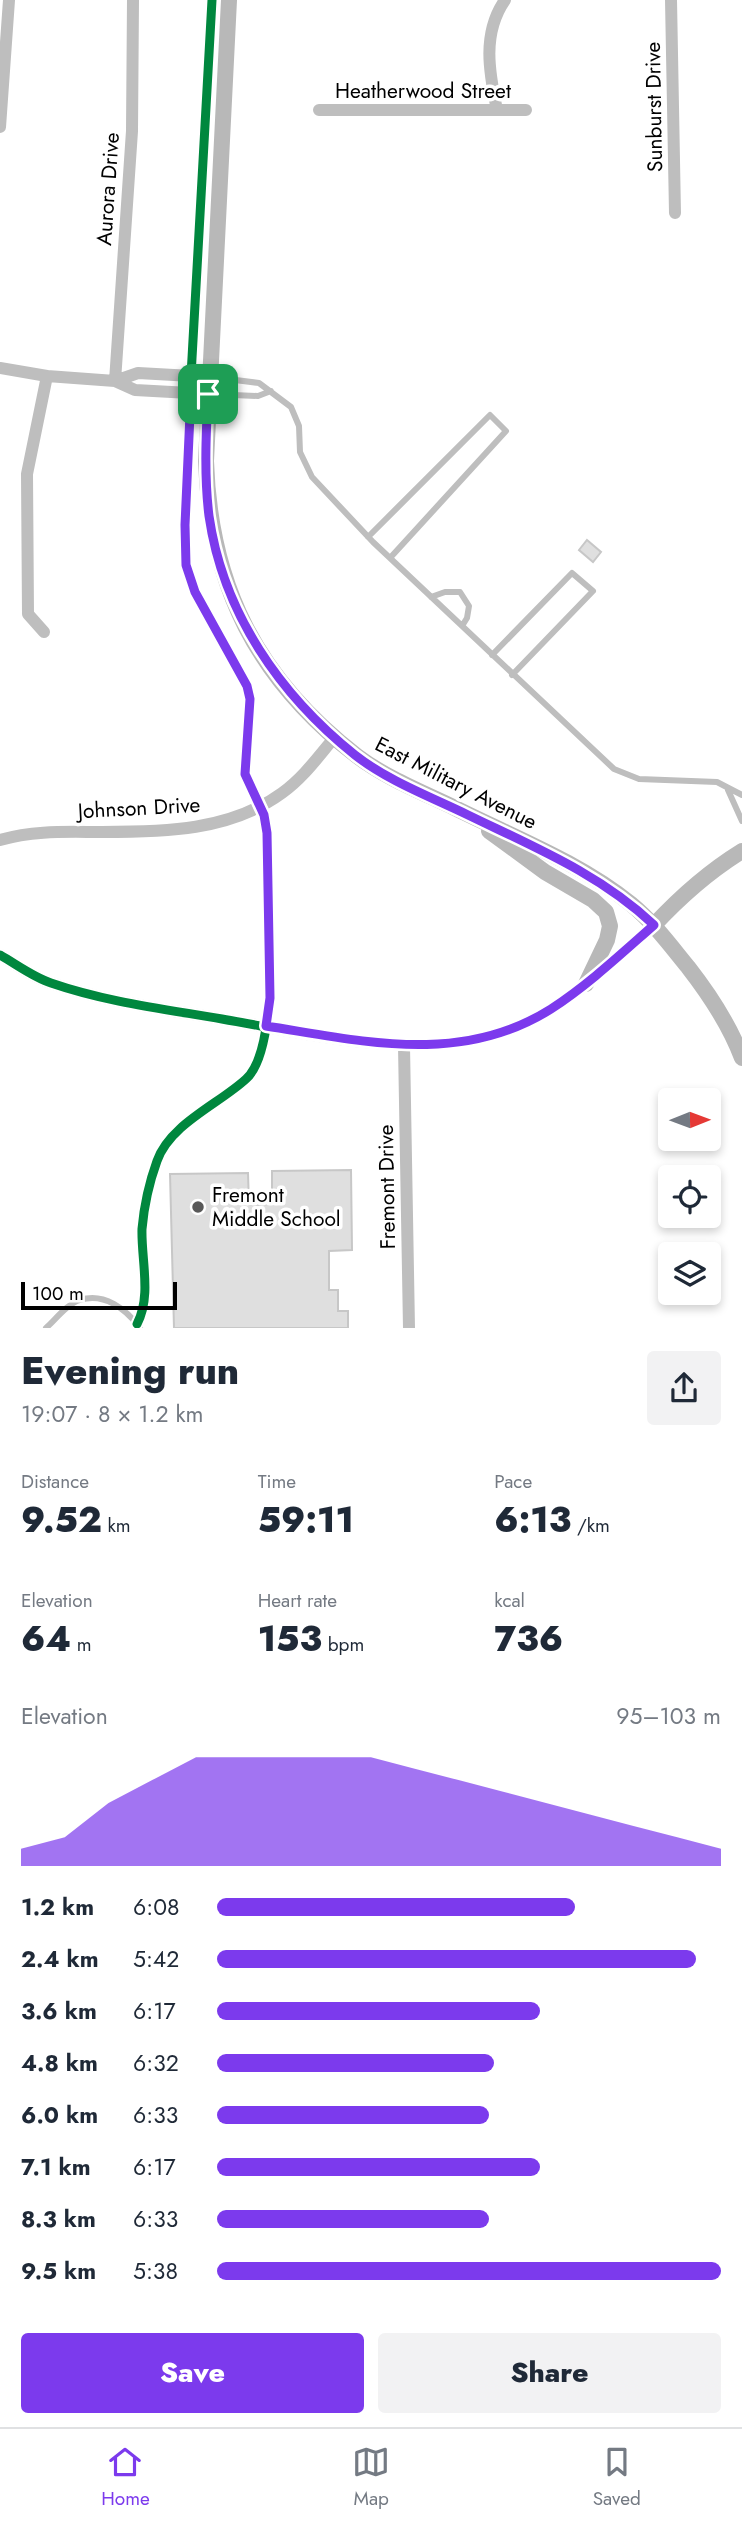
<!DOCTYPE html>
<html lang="en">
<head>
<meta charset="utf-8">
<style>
	:root { --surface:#fff; --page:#f2f2f3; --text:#1f2937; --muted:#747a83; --line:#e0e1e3; --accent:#7c3aed }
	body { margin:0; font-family:Jost,sans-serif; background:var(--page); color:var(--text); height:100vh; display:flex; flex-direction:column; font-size:26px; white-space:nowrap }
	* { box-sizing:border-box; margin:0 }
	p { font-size:23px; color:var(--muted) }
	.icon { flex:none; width:38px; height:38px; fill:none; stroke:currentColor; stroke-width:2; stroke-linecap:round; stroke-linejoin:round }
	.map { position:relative; height:1328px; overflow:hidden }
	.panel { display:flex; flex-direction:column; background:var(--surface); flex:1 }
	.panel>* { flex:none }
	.needle { width:46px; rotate:89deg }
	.tools { position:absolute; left:658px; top:1088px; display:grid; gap:14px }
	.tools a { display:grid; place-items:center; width:63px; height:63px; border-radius:7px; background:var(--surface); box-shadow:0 4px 10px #0003; font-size:35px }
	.scale { position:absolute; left:21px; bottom:18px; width:156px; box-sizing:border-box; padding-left:7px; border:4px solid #000; border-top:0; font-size:19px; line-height:24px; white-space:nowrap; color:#000; -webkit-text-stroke:5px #fff; paint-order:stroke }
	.pin { position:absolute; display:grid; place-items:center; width:60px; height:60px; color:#fff; margin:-30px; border-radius:14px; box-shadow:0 4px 10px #0006 }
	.round { display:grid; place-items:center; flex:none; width:74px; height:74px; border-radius:7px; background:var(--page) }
	.headline { display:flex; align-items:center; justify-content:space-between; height:119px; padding:0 21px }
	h1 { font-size:38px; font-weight:800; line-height:52px }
	.metrics { display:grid; grid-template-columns:repeat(3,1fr); gap:10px; height:119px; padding:7px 21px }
	.metrics div { display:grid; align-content:center }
	.metrics b { font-size:35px; font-weight:800 }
	.metrics small { font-size:19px; font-weight:400 }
	.metrics p { font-size:19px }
	.chart { height:196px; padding:14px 21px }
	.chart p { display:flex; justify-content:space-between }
	.chart svg { width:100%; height:126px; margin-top:7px; fill:var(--accent); opacity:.7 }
	.cta { display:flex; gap:14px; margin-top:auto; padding:14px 21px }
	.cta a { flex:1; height:80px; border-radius:7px; background:var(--accent); color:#fff; font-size:28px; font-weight:800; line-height:80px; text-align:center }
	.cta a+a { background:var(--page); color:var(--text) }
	ul { padding:0 21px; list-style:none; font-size:23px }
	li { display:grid; grid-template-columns:112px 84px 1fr; align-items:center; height:52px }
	li i { height:18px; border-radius:9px; background:var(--accent) }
	.tabs { display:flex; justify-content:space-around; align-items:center; height:98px; border-top:2px solid var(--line); background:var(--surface); font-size:19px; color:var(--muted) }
	.tabs a { display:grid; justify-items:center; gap:4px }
	.tabs .active { color:var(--accent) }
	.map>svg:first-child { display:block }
	.building { fill:#dfdfdf; stroke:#c7c7c7; stroke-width:2 }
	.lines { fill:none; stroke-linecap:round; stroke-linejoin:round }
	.lane { stroke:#bebebe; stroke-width:6 }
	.street { stroke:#bebebe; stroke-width:12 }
	.secondary { stroke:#b8b8b8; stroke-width:16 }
	.cycleway-casing { stroke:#fff; stroke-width:13 }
	.cycleway { stroke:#00873e; stroke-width:9 }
	.route-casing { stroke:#fff; stroke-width:14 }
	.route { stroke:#7c3aed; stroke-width:9 }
	.poi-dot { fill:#595959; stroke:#fff; stroke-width:2.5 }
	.labels { text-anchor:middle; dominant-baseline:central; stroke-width:7; stroke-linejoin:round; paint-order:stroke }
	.street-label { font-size:21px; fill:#000; stroke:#fff }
	.poi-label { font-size:21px; fill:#000; stroke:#fff; text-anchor:start }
</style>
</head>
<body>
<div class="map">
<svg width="742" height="1328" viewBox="0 0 742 1328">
	<rect width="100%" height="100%" fill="#fff"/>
	<!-- building -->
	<path class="building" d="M587 540 601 552 593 562 579 550Z
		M351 1170 352 1250 329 1251V1290H338V1311H348V1328H174L170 1174 248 1173 249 1205 272 1204V1171Z"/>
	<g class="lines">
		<!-- lane -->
		<path class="lane" d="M212 377 259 383 291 407 299 426 300 452 312 477 373 542 614 769 639 779 717 782 742 795
			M210 394 258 396 271 391
			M368 537 490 415 506 431 390 558
			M431 597 445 592H460L469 606 467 618 462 626
			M492 655 572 573 593 591 512 675
			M728 790 742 821
			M46 1328C56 1319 67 1304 80 1300 104 1292 126 1309 140 1328"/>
		<!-- street -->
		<path class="street" d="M671 0 675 213
			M319 110H526
			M497 110C489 72 482 33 505 0
			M0 127 9 0
			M0 368 47 376 115 381 135 390 208 394
			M115 381 132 131 133 0
			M115 381 138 373 210 377
			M44 632 28 614 27 474 47 376
			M0 840C34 830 67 832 102 832 164 832 230 831 282 793 303 778 318 757 334 738
			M0 955C16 964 33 977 51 983 106 1002 164 1009 222 1019 310 1034 412 1060 499 1033 560 1014 607 967 654 925
			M404 1046 409 1328"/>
		<!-- secondary -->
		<path class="secondary" d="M229 0 206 461C210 586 257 679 357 756 386 778 422 792 455 808 515 838 579 862 631 904 653 922 670 945 688 967 709 994 730 1026 742 1058
			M489 831 545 872 593 900 606 912 610 926 607 940 586 984
			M654 925C681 896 708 872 742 851"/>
		<defs>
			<path id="cycleway" d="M0 955C16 964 33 977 51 983 106 1002 164 1009 222 1019 310 1034 412 1060 499 1033 560 1014 607 967 654 925
				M137 1324C152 1296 141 1259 142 1229 144 1206 149 1183 157 1161 170 1124 219 1104 246 1079 283 1046 268 884 267 833L264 815 245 774 250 699 247 686C223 642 188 598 185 547L191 376 212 0"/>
		</defs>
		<!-- cycleway casing -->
		<use href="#cycleway" class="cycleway-casing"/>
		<!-- cycleway -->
		<use href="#cycleway" class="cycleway"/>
	</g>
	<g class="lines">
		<defs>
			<path id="route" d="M191 392 208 394C206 434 204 476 209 516 223 613 280 695 355 755 388 781 431 797 468 815 534 847 600 874 654 925 621 954 588 985 551 1009 461 1066 363 1041 266 1026L270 998 267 833 264 815 245 774 250 699 247 686 195 592 186 565 185 525Z"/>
		</defs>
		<!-- route casing -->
		<use href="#route" class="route-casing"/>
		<!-- route -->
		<use href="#route" class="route"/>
	</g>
	<!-- markers -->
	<circle class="poi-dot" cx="198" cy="1207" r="7"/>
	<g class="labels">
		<!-- street labels -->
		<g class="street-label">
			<text x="423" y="91">Heatherwood Street</text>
			<text transform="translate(654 107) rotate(-91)">Sunburst Drive</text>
			<text transform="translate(108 189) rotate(-86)">Aurora Drive</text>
			<text transform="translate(456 783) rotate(27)">East Military Avenue</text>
			<text transform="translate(139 808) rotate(-3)">Johnson Drive</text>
			<text transform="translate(387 1187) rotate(-91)">Fremont Drive</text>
		</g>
		<!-- poi labels -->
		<g class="poi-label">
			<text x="212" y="1195">Fremont<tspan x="212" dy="24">Middle School</tspan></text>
		</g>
	</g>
</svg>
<div class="tools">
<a><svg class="needle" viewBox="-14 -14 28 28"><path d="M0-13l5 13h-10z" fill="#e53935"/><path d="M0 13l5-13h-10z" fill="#747a83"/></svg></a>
<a><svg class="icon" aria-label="locate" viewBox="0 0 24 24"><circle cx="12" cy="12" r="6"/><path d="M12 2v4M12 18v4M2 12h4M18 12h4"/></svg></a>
<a><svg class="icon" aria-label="layers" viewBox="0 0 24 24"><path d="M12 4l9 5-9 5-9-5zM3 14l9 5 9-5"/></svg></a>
</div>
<div class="scale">100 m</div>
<div class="pin" style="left:208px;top:394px;background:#1e9e55"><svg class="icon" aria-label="arrive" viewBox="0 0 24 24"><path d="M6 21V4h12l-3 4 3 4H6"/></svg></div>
</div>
<section class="panel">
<div class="headline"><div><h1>Evening run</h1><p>19:07 · 8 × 1.2 km</p></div><a class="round"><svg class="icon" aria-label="share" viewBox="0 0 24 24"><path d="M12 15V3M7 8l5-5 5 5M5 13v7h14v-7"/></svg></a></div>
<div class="metrics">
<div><p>Distance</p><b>9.52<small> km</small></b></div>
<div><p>Time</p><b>59:11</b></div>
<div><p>Pace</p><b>6:13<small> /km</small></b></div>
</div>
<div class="metrics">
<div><p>Elevation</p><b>64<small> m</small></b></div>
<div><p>Heart rate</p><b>153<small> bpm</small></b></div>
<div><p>kcal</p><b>736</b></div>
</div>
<div class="chart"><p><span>Elevation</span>95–103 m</p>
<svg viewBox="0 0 160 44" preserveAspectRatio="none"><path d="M0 44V38L10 34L20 22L30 14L40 6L50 6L60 6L70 6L80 6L90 10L100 14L110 18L120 22L130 26L140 30L150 34L160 38V44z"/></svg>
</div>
<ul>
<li><b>1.2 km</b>6:08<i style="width:71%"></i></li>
<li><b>2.4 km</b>5:42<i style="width:95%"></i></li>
<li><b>3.6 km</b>6:17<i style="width:64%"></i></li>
<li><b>4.8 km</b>6:32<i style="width:55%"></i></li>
<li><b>6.0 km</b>6:33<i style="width:54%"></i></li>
<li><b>7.1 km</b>6:17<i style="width:64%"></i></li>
<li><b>8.3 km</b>6:33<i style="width:54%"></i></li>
<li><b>9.5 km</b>5:38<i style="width:100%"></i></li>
</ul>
<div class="cta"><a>Save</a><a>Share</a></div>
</section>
<nav class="tabs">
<a class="active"><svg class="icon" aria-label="home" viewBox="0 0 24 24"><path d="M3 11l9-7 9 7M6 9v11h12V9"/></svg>Home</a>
<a><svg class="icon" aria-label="map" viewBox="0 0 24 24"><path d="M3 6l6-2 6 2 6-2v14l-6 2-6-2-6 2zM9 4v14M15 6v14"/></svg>Map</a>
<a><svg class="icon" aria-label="saved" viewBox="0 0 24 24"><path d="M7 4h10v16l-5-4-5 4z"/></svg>Saved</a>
</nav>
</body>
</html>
